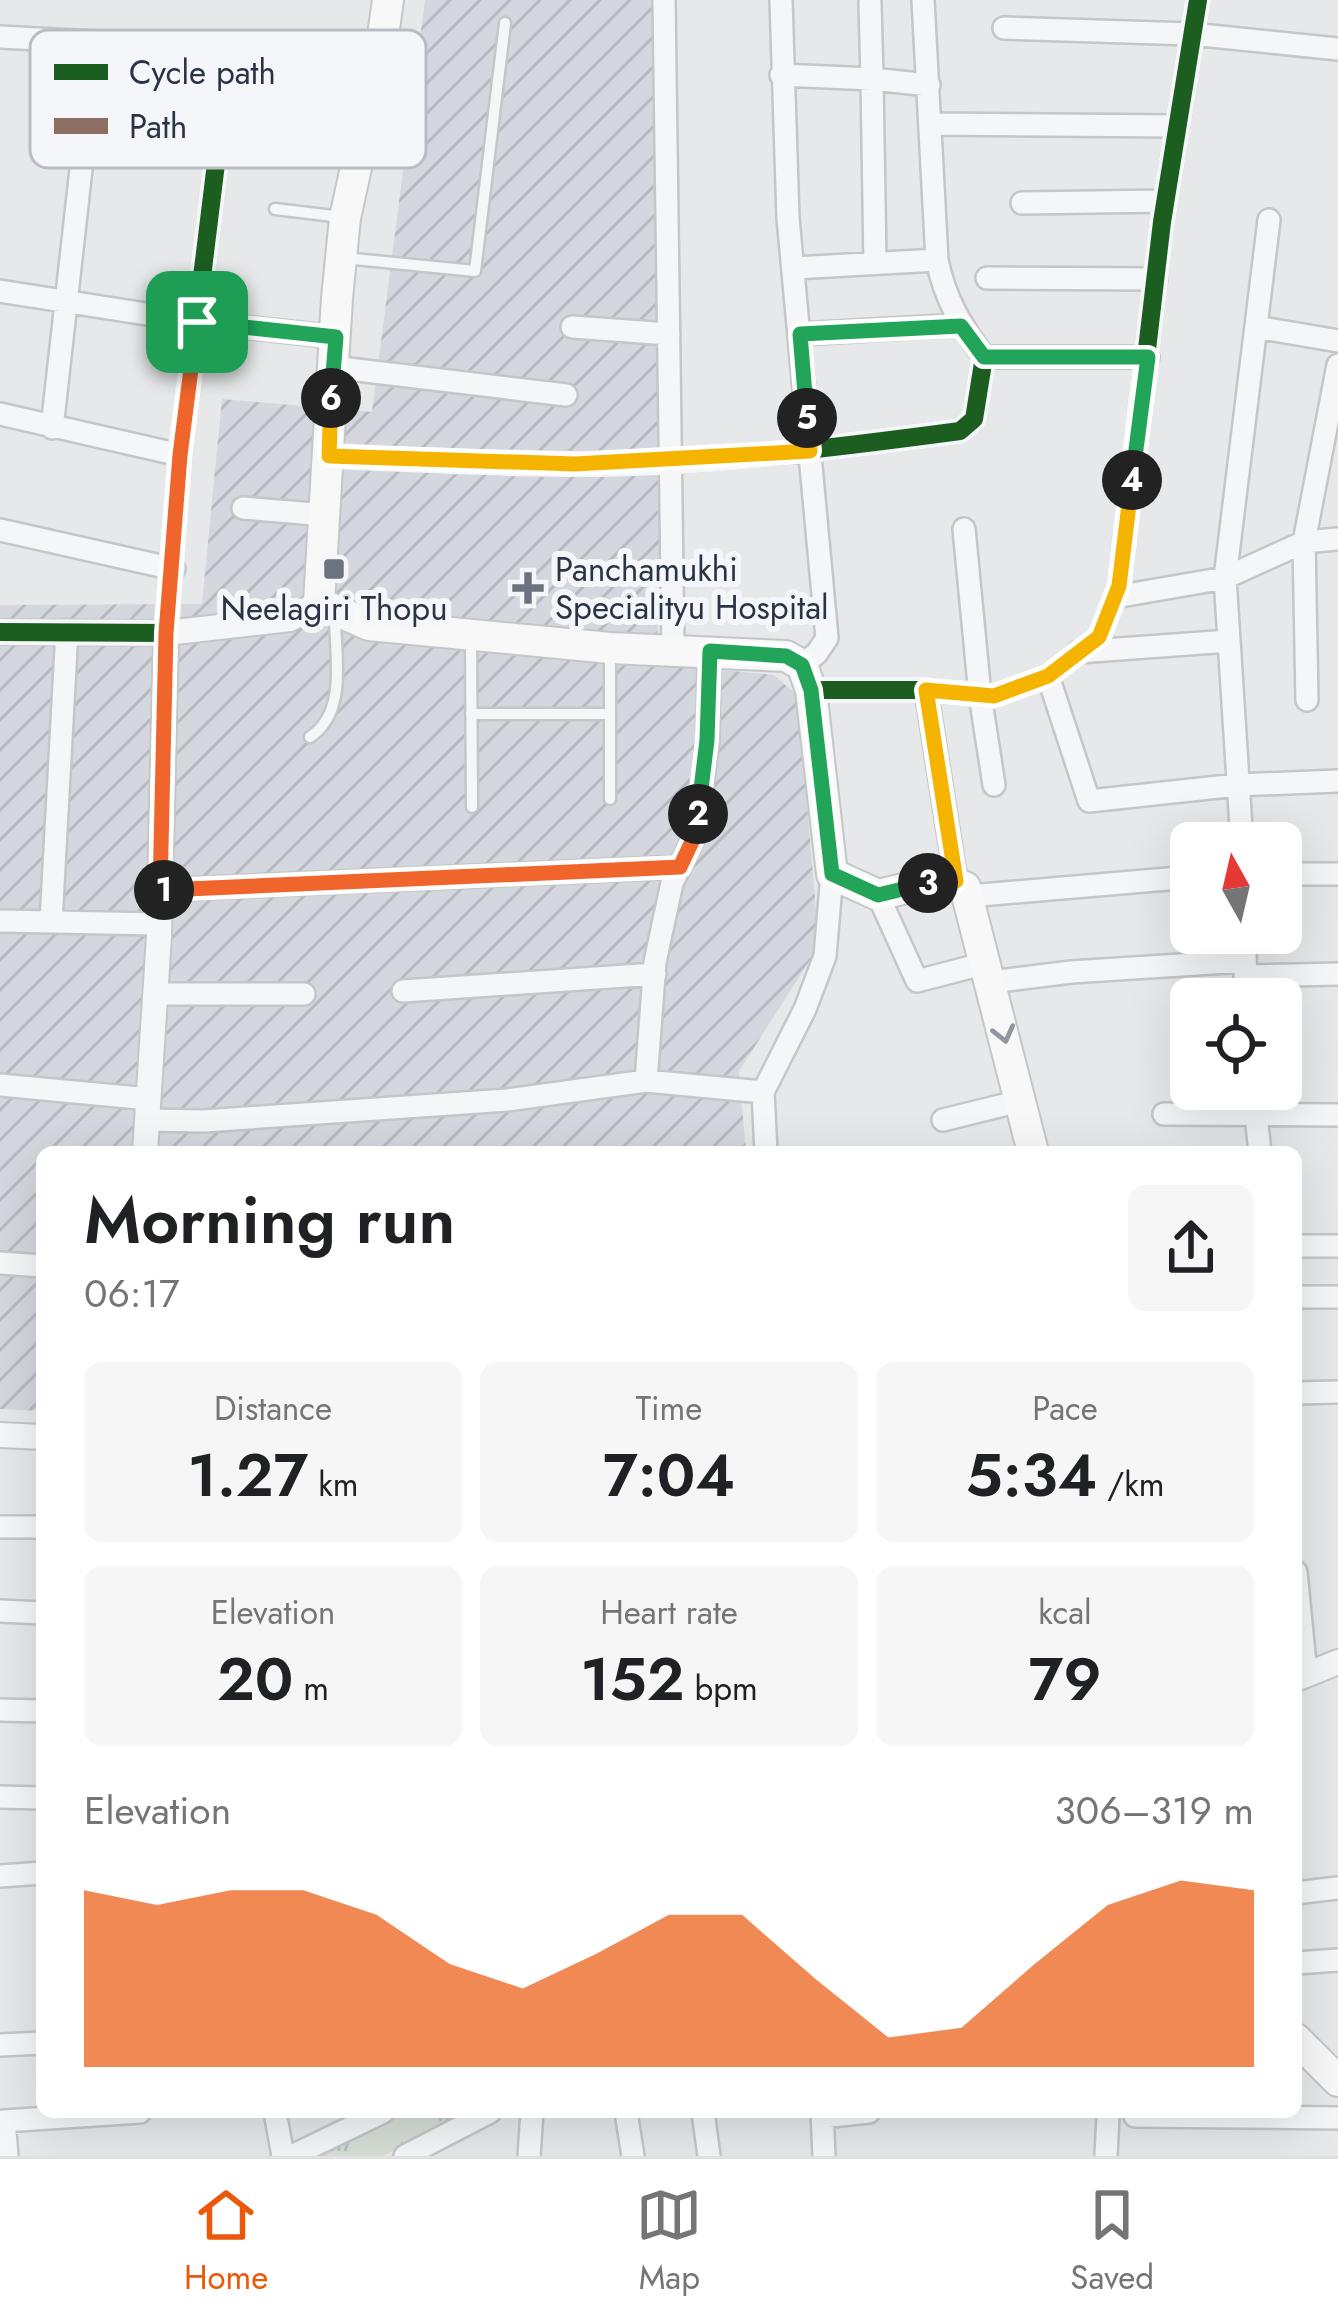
<!DOCTYPE html>
<html lang="en">
<head>
<meta charset="utf-8">
<style>
	:root { --surface:#fff; --page:#f6f6f6; --text:#202124; --muted:#757577; --line:#e0e0e0; --accent:#ea580c }
	body { margin:0; font-family:Jost,sans-serif; background:var(--page); color:var(--text); height:100vh; display:flex; flex-direction:column; font-size:45px; white-space:nowrap }
	* { box-sizing:border-box; margin:0 }
	p { font-size:39px; color:var(--muted) }
	.icon { flex:none; width:66px; height:66px; fill:none; stroke:currentColor; stroke-width:2; stroke-linecap:round; stroke-linejoin:round }
	.map { position:relative; flex:1; overflow:hidden }
	.side { position:absolute; left:36px; top:1146px; width:1266px; height:972px; display:flex; flex-direction:column; background:var(--surface); border-radius:18px; box-shadow:0 12px 48px #0002 }
	.side>* { flex:none }
	.needle { width:78px; rotate:352deg }
	.fabs { position:absolute; left:1170px; top:822px; display:grid; gap:24px }
	.fabs a { display:grid; place-items:center; width:132px; height:132px; border-radius:18px; background:var(--surface); box-shadow:0 12px 48px #0002; font-size:60px }
	.pin { position:absolute; display:grid; place-items:center; width:102px; height:102px; color:#fff; margin:-51px; border-radius:24px; box-shadow:0 6px 18px #0006 }
	.km { position:absolute; width:60px; height:60px; margin:-30px; border-radius:50%; background:#222; color:#fff; font-size:33px; line-height:60px; text-align:center }
	.round { display:grid; place-items:center; flex:none; width:126px; height:126px; border-radius:18px; background:var(--page) }
	.summary { display:flex; align-items:center; justify-content:space-between; height:204px; padding:0 48px }
	h1 { font-size:66px; font-weight:600; line-height:90px }
	.metrics { display:grid; grid-template-columns:repeat(3,1fr); gap:18px; height:204px; padding:12px 48px }
	.metrics div { display:grid; align-content:center; border-radius:18px; background:var(--page); text-align:center }
	.metrics b { font-size:60px; font-weight:600 }
	.metrics small { font-size:33px; font-weight:400 }
	.metrics p { font-size:33px }
	.chart { height:336px; padding:24px 48px }
	.chart p { display:flex; justify-content:space-between }
	.chart svg { width:100%; height:216px; margin-top:12px; fill:var(--accent); opacity:.7 }
	.dock { display:flex; justify-content:space-around; align-items:center; height:168px; border-top:3px solid var(--line); background:var(--surface); font-size:33px; color:var(--muted) }
	.dock a { display:grid; justify-items:center; gap:6px }
	.dock .selected { color:var(--accent) }
	.map>svg:first-child { display:block }
	.industrial { fill:url(#industrial-furrows) }
	.grass { fill:url(#grass-tufts) }
	.lines { fill:none; stroke-linecap:round; stroke-linejoin:round }
	.service-casing { stroke:#c4c6c8; stroke-width:15 }
	.minor-casing { stroke:#c4c6c8; stroke-width:26 }
	.tertiary-casing { stroke:#c4c6c8; stroke-width:28 }
	.secondary-casing { stroke:#c4c6c8; stroke-width:34 }
	.service { stroke:#f5f6f7; stroke-width:10 }
	.minor { stroke:#f5f6f7; stroke-width:21 }
	.tertiary { stroke:#f5f6f7; stroke-width:24 }
	.secondary { stroke:#f8f8f8; stroke-width:30 }
	.quiet { stroke:#8d6e63; stroke-width:15; stroke-dasharray:30 15; stroke-linecap:butt }
	.cycleway-casing { stroke:#f4f6f9; stroke-width:26 }
	.cycleway { stroke:#1b5e20; stroke-width:18 }
	.oneway { stroke:#92969e }
	.split-1-casing { stroke:#fff; stroke-width:24 }
	.split-2-casing { stroke:#fff; stroke-width:24 }
	.split-3-casing { stroke:#fff; stroke-width:24 }
	.split-4-casing { stroke:#fff; stroke-width:24 }
	.split-5-casing { stroke:#fff; stroke-width:24 }
	.split-6-casing { stroke:#fff; stroke-width:24 }
	.split-7-casing { stroke:#fff; stroke-width:24 }
	.split-1 { stroke:#f0652b; stroke-width:15 }
	.split-2 { stroke:#f0652b; stroke-width:15 }
	.split-3 { stroke:#22a559; stroke-width:15 }
	.split-4 { stroke:#f5b400; stroke-width:15 }
	.split-5 { stroke:#22a559; stroke-width:15 }
	.split-6 { stroke:#f5b400; stroke-width:15 }
	.split-7 { stroke:#22a559; stroke-width:15 }
	.poi-dot { fill:#6c737f; stroke:#f4f6f9; stroke-width:4.5 }
	.labels { text-anchor:middle; dominant-baseline:central; stroke-width:12; stroke-linejoin:round; paint-order:stroke }
	.poi-label { font-size:33px; fill:#2b3445; stroke:#f4f6f9; text-anchor:start }
	.key { fill:#f4f6f9; stroke:#b8bcc3; stroke-width:3 }
	.key-label { font-size:33px; fill:#2b3445 }
</style>
</head>
<body>
<div class="map">
<svg width="1338" height="2156" viewBox="0 0 1338 2156">
	<defs>
		<pattern id="industrial-furrows" width="10" height="10" patternUnits="userSpaceOnUse" patternTransform="scale(3)"><rect width="10" height="10" fill="#d4d7dd"/><path d="M-1 1l2-2M0 10L10 0M9 11l2-2" fill="none" stroke="#b6b9bf"/></pattern>
		<pattern id="grass-tufts" width="24" height="20" patternUnits="userSpaceOnUse" patternTransform="scale(3)"><rect width="24" height="20" fill="#d6ded6"/><path d="M3 7l-1-3M5 7V3M7 7l1-3M15 17l-1-3M17 17v-4M19 17l1-3" fill="none" stroke="#b8bfb9"/></pattern>
	</defs>
	<rect width="100%" height="100%" fill="#e6e8ea"/>
	<!-- industrial -->
	<path class="industrial" d="M425 0H670L657 664 774 675 798 696 819 946 739 1071 746 1152H42V1411L0 1409V605L202 604 222 399 372 412Z"/>
	<!-- grass -->
	<path class="grass" d="M392 2112H471L383 2156H302Z"/>
	<g class="lines">
		<defs>
			<path id="service" d="M275 209 342 217
				M344 258 475 271 505 23
				M471 639 472 807
				M471 714H610
				M310 737C348 712 335 656 335 616
				M610 799V651"/>
			<path id="minor" d="M664 0 673 650
				M781 0 788 218 827 638 817 653 802 665
				M923 0 937 260C945 299 961 326 984 357H1148
				M870 3 872 79 929 85
				M1004 28 1191 34 1338 49
				M0 37 380 57
				M781 75 872 79 875 263
				M931 124 1177 126
				M1022 203 1165 201
				M794 268 937 260
				M987 278 1156 279
				M0 291 197 322 336 337
				M572 327 669 334
				M1256 327 1338 341
				M800 334 961 325
				M332 367 566 395
				M0 414 180 455
				M52 428 89 98
				M329 456C411 459 494 464 576 464 705 464 833 448 960 431L974 419 984 357
				M243 508 327 515
				M964 529 980 695 994 785
				M0 530 174 569
				M1115 597 1225 578 1269 220
				M166 633 180 455 222 115
				M709 651 708 740 696 833 672 883 655 962 646 1081 763 1092
				M1078 652 1229 641
				M1048 676 1089 801 1237 785 1338 781
				M811 690H926L994 696 1048 676 1099 637 1119 587 1162 222 1198 0
				M926 690 956 881
				M1307 700 1304 542 1338 365
				M1242 843 1225 578 1304 542 1338 539
				M1281 874H1338
				M160 890 680 867
				M878 895 917 981 986 963
				M969 896 1191 877
				M0 921 159 924
				M51 922 67 630
				M1244 933 1247 999
				M1245 976 1338 974
				M991 982 1071 972 1243 961
				M403 991 655 974
				M156 994H304
				M0 1085 149 1099
				M1253 1089 1260 1152
				M1164 1114 1338 1115
				M148 1120 204 1121 507 1100 646 1081
				M943 1120 1020 1101
				M766 1152 763 1092 805 1009 825 956 832 874
				M1296 1246H1338
				M0 1263 42 1266
				M1296 1297H1338
				M1296 1393 1338 1392
				M0 1527H42
				M1296 1572 1306 1674
				M0 1611 42 1613
				M0 1710 42 1711
				M0 1797 42 1798
				M0 1876 42 1873
				M1296 1893 1338 1888
				M1296 1963 1338 1960
				M0 2045 42 2043
				M275 2112 283 2156
				M626 2112 633 2156
				M703 2112 709 2156
				M822 2112 824 2156
				M1134 2112 1135 2116 1338 2118
				M822 2117 869 2112
				M7 2156 4 2121 140 2112
				M292 2156 383 2112
				M405 2156 490 2112
				M529 2156 532 2112
				M1106 2156 1108 2116"/>
			<path id="tertiary" d="M0 632 166 633
				M145 1152 159 936 166 633 290 619 319 603
				M0 1435 42 1437
				M1296 1679 1338 1662"/>
			<path id="secondary" d="M388 0 380 57 345 218 337 298 319 603 369 625 610 648 786 656 802 665 811 690 832 874 878 895 944 879 965 887 1033 1152
				M1296 2039 1338 2081"/>
		</defs>
		<!-- service casing -->
		<use href="#service" class="service-casing"/>
		<!-- minor casing -->
		<use href="#minor" class="minor-casing"/>
		<!-- tertiary casing -->
		<use href="#tertiary" class="tertiary-casing"/>
		<!-- secondary casing -->
		<use href="#secondary" class="secondary-casing"/>
		<!-- service -->
		<use href="#service" class="service"/>
		<!-- minor -->
		<use href="#minor" class="minor"/>
		<!-- tertiary -->
		<use href="#tertiary" class="tertiary"/>
		<!-- secondary -->
		<use href="#secondary" class="secondary"/>
		<!-- quiet -->
		<path class="quiet" d="M926 690 956 881"/>
		<defs>
			<path id="cycleway" d="M329 456C411 459 494 464 576 464 705 464 833 448 960 431L974 419 984 357
				M0 632 166 633 180 455 222 115
				M811 690H926L994 696 1048 676 1099 637 1119 587 1162 222 1198 0"/>
		</defs>
		<!-- cycleway casing -->
		<use href="#cycleway" class="cycleway-casing"/>
		<!-- cycleway -->
		<use href="#cycleway" class="cycleway"/>
	</g>
	<!-- one-way arrows -->
	<defs><path id="oneway-chevron" d="M-2-3.5L2.5 0L-2 3.5" fill="none" stroke-width="1.6" stroke-linecap="round" stroke-linejoin="round" transform="scale(3)"/></defs>
	<use class="oneway" href="#oneway-chevron" transform="translate(1004 1034) rotate(76)"/>
	<g class="lines">
		<defs>
			<path id="split-1" d="M164 890H160L166 633 180 455 197 322"/>
			<path id="split-2" d="M164 890 680 867 696 833 698 814"/>
			<path id="split-3" d="M698 814 707 740 710 651 786 656 802 665 811 690 832 874 878 895 928 883"/>
			<path id="split-4" d="M928 883 956 881 926 690 994 696 1048 676 1099 637 1119 586 1132 480"/>
			<path id="split-5" d="M807 418 800 334 961 326 984 357H1148L1132 480"/>
			<path id="split-6" d="M331 398 329 456 575 464 810 451 807 418"/>
			<path id="split-7" d="M197 322 336 337 331 398"/>
		</defs>
		<!-- split-1 casing -->
		<use href="#split-1" class="split-1-casing"/>
		<!-- split-2 casing -->
		<use href="#split-2" class="split-2-casing"/>
		<!-- split-3 casing -->
		<use href="#split-3" class="split-3-casing"/>
		<!-- split-4 casing -->
		<use href="#split-4" class="split-4-casing"/>
		<!-- split-5 casing -->
		<use href="#split-5" class="split-5-casing"/>
		<!-- split-6 casing -->
		<use href="#split-6" class="split-6-casing"/>
		<!-- split-7 casing -->
		<use href="#split-7" class="split-7-casing"/>
		<!-- split-1 -->
		<use href="#split-1" class="split-1"/>
		<!-- split-2 -->
		<use href="#split-2" class="split-2"/>
		<!-- split-3 -->
		<use href="#split-3" class="split-3"/>
		<!-- split-4 -->
		<use href="#split-4" class="split-4"/>
		<!-- split-5 -->
		<use href="#split-5" class="split-5"/>
		<!-- split-6 -->
		<use href="#split-6" class="split-6"/>
		<!-- split-7 -->
		<use href="#split-7" class="split-7"/>
	</g>
	<!-- markers -->
	<g class="poi-dot">
		<rect x="322" y="557" width="24" height="24" rx="6"/>
		<path d="M522 570h12v12h12v12h-12v12h-12v-12h-12v-12h12z"/>
	</g>
	<g class="labels">
		<!-- poi labels -->
		<g class="poi-label">
			<text x="555" y="569">Panchamukhi<tspan x="555" dy="38">Specialityu Hospital</tspan></text>
			<text x="334" y="608" text-anchor="middle">Neelagiri Thopu</text>
		</g>
	</g>
	<!-- legend -->
	<rect x="30" y="30" width="396" height="138" rx="18" class="key"/>
	<rect x="54" y="64" width="54" height="16" fill="#1b5e20"/>
	<rect x="54" y="118" width="54" height="16" fill="#8d6e63"/>
	<g class="key-label">
		<text x="129" y="84">Cycle path</text>
		<text x="129" y="138">Path</text>
	</g>
</svg>
<div class="fabs">
<a><svg class="needle" viewBox="-14 -14 28 28"><path d="M0-13l5 13h-10z" fill="#e53935"/><path d="M0 13l5-13h-10z" fill="#757577"/></svg></a>
<a><svg class="icon" aria-label="locate" viewBox="0 0 24 24"><circle cx="12" cy="12" r="6"/><path d="M12 2v4M12 18v4M2 12h4M18 12h4"/></svg></a>
</div>
<div class="pin" style="left:197px;top:322px;background:#1e9e55"><svg class="icon" aria-label="arrive" viewBox="0 0 24 24"><path d="M6 21V4h12l-3 4 3 4H6"/></svg></div>
<b class="km" style="left:164px;top:890px">1</b>
<b class="km" style="left:698px;top:814px">2</b>
<b class="km" style="left:928px;top:883px">3</b>
<b class="km" style="left:1132px;top:480px">4</b>
<b class="km" style="left:807px;top:418px">5</b>
<b class="km" style="left:331px;top:398px">6</b>
<section class="side">
<div class="summary"><div><h1>Morning run</h1><p>06:17</p></div><a class="round"><svg class="icon" aria-label="share" viewBox="0 0 24 24"><path d="M12 15V3M7 8l5-5 5 5M5 13v7h14v-7"/></svg></a></div>
<div class="metrics">
<div><p>Distance</p><b>1.27<small> km</small></b></div>
<div><p>Time</p><b>7:04</b></div>
<div><p>Pace</p><b>5:34<small> /km</small></b></div>
</div>
<div class="metrics">
<div><p>Elevation</p><b>20<small> m</small></b></div>
<div><p>Heart rate</p><b>152<small> bpm</small></b></div>
<div><p>kcal</p><b>79</b></div>
</div>
<div class="chart"><p><span>Elevation</span>306–319 m</p>
<svg viewBox="0 0 160 44" preserveAspectRatio="none"><path d="M0 44V8L10 11L20 8L30 8L40 13L50 23L60 28L70 21L80 13L90 13L100 26L110 38L120 36L130 23L140 11L150 6L160 8V44z"/></svg>
</div>
</section>
</div>
<nav class="dock">
<a class="selected"><svg class="icon" aria-label="home" viewBox="0 0 24 24"><path d="M3 11l9-7 9 7M6 9v11h12V9"/></svg>Home</a>
<a><svg class="icon" aria-label="map" viewBox="0 0 24 24"><path d="M3 6l6-2 6 2 6-2v14l-6 2-6-2-6 2zM9 4v14M15 6v14"/></svg>Map</a>
<a><svg class="icon" aria-label="saved" viewBox="0 0 24 24"><path d="M7 4h10v16l-5-4-5 4z"/></svg>Saved</a>
</nav>
</body>
</html>
